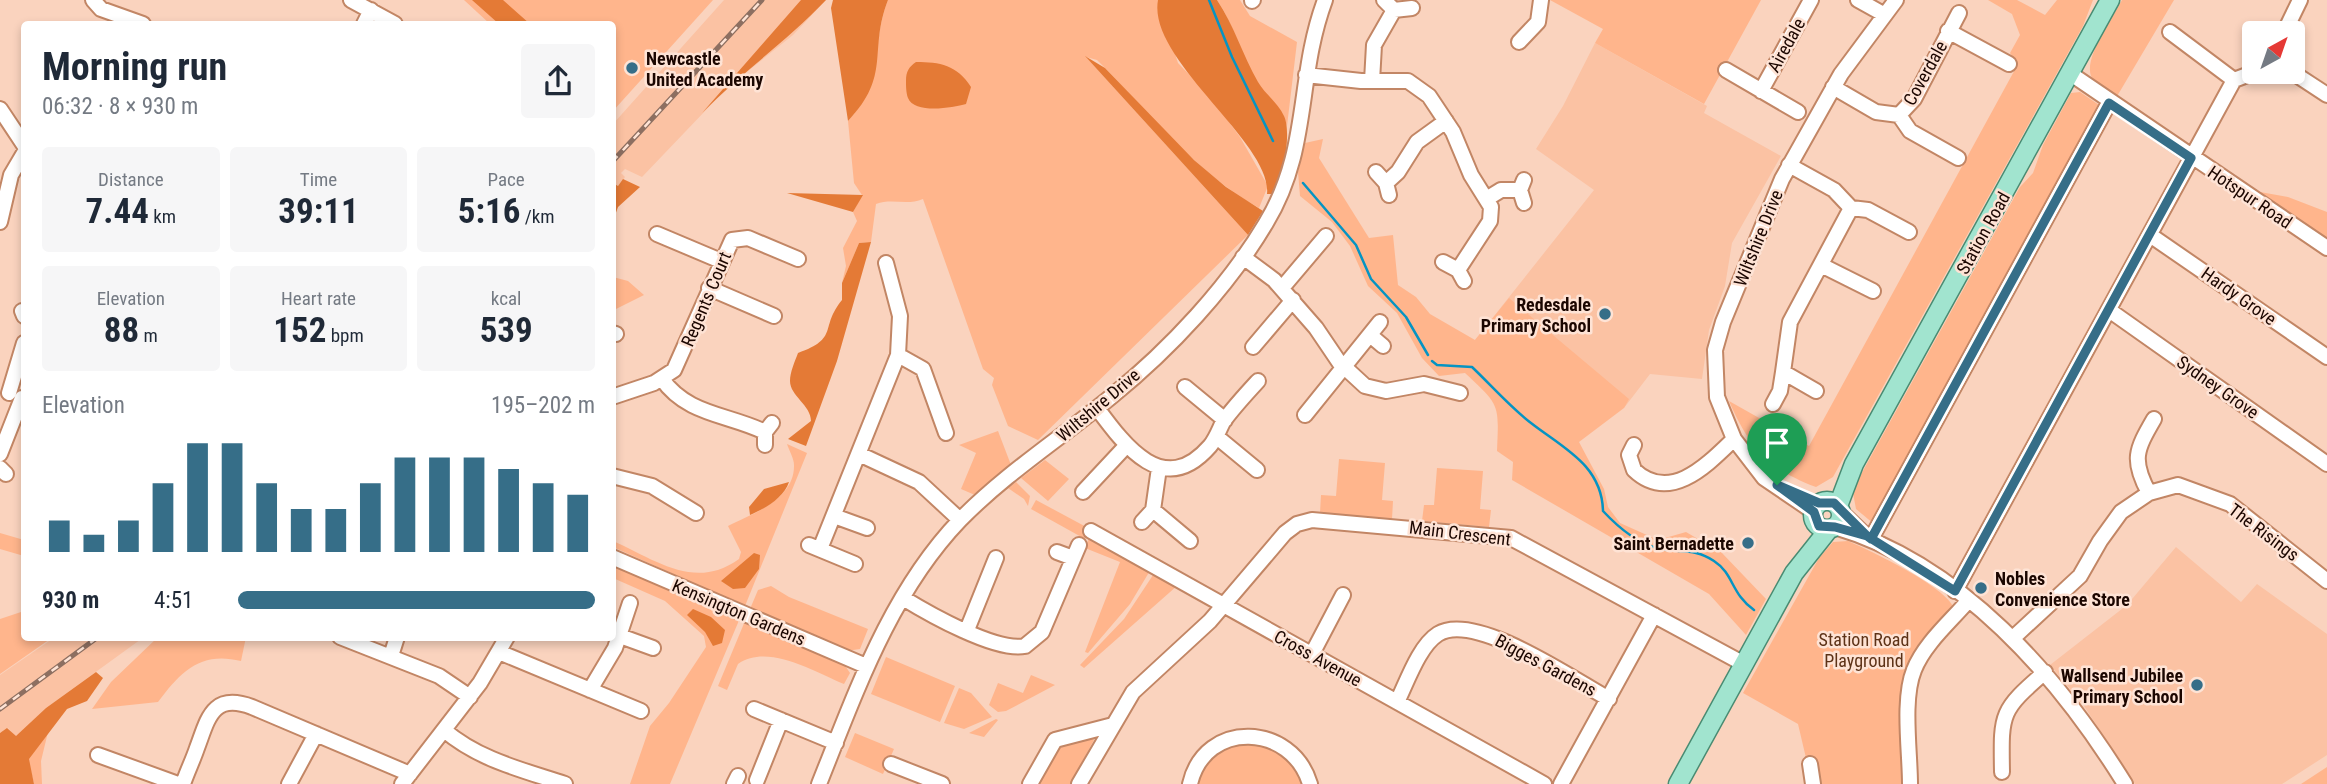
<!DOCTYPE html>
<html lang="en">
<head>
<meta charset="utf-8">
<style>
	:root { --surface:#fff; --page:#f6f6f7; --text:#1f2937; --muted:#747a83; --accent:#366e88 }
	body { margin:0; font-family:"Roboto Condensed",sans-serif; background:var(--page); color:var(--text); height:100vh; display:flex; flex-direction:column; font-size:26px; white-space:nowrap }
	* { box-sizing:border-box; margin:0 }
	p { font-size:23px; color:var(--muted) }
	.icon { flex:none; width:38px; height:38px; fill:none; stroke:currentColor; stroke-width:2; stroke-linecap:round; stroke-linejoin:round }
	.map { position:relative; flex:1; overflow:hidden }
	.drawer { position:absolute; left:21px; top:21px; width:595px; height:620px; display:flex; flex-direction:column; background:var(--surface); border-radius:7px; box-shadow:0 4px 10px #0003 }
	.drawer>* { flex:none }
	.needle { width:46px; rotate:40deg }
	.fabs { position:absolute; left:2242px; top:21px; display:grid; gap:14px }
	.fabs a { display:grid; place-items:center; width:63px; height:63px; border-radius:7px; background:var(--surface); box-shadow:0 4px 10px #0003; font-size:35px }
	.pin { position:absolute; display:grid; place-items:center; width:60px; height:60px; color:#fff; margin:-72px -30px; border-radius:50% 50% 50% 0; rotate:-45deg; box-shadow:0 0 7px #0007 }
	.pin .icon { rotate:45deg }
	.round { display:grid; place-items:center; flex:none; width:74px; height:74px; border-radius:7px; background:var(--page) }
	.headline { display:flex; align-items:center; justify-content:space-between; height:119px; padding:0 21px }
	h1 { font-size:38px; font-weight:700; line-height:52px }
	.figures { display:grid; grid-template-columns:repeat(3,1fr); gap:10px; height:119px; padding:7px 21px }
	.figures div { display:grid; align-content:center; border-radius:7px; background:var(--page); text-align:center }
	.figures b { font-size:35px; font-weight:700 }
	.figures small { font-size:19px; font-weight:400 }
	.figures p { font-size:19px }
	.chart { height:196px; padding:14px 21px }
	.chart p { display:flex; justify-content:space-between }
	.chart svg { width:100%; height:126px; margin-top:7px; stroke:var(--accent); stroke-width:6 }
	ul { padding:0 21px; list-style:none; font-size:23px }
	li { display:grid; grid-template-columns:112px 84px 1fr; align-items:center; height:52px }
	li i { height:18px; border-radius:9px; background:var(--accent) }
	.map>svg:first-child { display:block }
	.built { fill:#fbc2a3 }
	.green { fill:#ffb58c }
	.forest { fill:#e47a36 }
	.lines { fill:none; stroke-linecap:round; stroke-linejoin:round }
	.stream { stroke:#0594c3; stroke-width:2.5 }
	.minor-casing { stroke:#c28665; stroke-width:18 }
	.major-casing { stroke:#498b72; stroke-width:21 }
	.minor { stroke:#fff; stroke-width:14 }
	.major { stroke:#a1e4cf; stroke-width:18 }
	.rail-casing { stroke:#8d6f61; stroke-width:5 }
	.rail { stroke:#fee3d5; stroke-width:2.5; stroke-dasharray:8; stroke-linecap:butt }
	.route-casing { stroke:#fff; stroke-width:14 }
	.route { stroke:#366e88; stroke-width:9 }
	.poi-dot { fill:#366e88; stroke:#fee3d5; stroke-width:2.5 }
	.labels { text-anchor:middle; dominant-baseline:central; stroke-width:5; stroke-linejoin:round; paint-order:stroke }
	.street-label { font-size:18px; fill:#1b0600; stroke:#fee3d5 }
	.poi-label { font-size:18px; font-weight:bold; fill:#1b0600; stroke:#fee3d5; text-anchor:end }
	.park-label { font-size:18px; fill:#5d3217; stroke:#fee3d5 }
</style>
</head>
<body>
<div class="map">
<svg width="2327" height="784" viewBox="0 0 2327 784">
	<rect width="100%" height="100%" fill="#fad3be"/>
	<!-- built -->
	<path class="built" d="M724 0H826L793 35 728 87 642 177 625 169 621 173 625 177 618 186 613 183V124Z
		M1595 43 1707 106 1704 113 1781 156 1732 243 1725 286 1709 330 1702 379 1650 374 1624 408 1475 340 1594 190 1536 149 1563 106Z
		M2176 547 2241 602 2257 584 2327 634V755L2282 784H2135L2084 706 2050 665 2127 605Z
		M55 637H144L46 708 16 737 8 728 0 733V675Z"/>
	<!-- green -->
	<path class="green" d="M464 0H713L613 111 612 24H490Z
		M888 0H1158L1178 63 1209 95 1240 137 1268 186 1259 208C1198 174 1153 117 1105 68L1097 60 1086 57 1248 235 1038 440 1008 426 992 385 994 378 983 369 923 199C907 206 892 198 876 204L871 242 859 243 842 283 846 266 843 248 857 221 853 212 862 195 854 183 848 121C886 81 870 46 888 0Z
		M1217 0H1240L1250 16 1297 42 1287 126C1283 108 1269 99 1259 85 1242 59 1235 26 1217 0Z
		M1550 0H1761L1704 104 1595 43 1603 29Z
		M1988 0H2017L2045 15 2057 0H2093L2083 26 1833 477 1816 487C1768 469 1749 447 1729 401L1809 446 2018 64 2010 53 2020 35 2012 14Z
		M2122 0H2174L2116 98C2108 93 2095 86 2091 76 2084 57 2113 17 2122 0Z
		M2080 92 2099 105 2100 113 1874 524 1856 509 1853 493 1859 478 2020 187 2033 173 2043 145 2071 93Z
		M1323 139 1319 158 1369 238 1393 235 1398 285 1416 297 1430 314 1475 340 1509 298 1629 399 1624 408 1579 442 1604 489 1608 507 1620 523 1658 540 1686 532 1722 553 1766 599 1746 635 1709 594 1512 480 1513 462 1497 451C1499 403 1500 406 1465 373L1439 376 1422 358 1397 313 1368 286 1350 246 1332 222 1300 196 1298 172 1305 143Z
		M2249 190 2288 197 2327 212V244Z
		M613 277 628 281 644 295 616 309 613 306Z
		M998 431 1011 465 975 495 961 489 976 453 959 445Z
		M787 444 807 453 745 606 613 547V541C656 560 695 591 739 559L741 552 728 526C752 514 795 499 794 465 794 459 789 450 787 444Z
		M1339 459 1385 463 1382 500 1393 501 1392 519 1320 513 1321 495 1336 496Z
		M1045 460 1069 479 1048 501 1021 478Z
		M1437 468 1483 471 1480 509 1491 510 1489 527 1422 521 1424 505H1434Z
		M1016 482 1030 496 1028 506 1024 499 1008 488Z
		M1036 500 1090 529 1085 539 1031 509Z
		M0 533 24 540V556L0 549Z
		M1090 536 1151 569 1130 604 1088 653 1085 652 1120 562 1085 548Z
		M1848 541C1871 551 1945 586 1954 608L1912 660 1904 784H1819L1814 758H1806L1798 724 1743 693 1819 558 1833 542Z
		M612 563 740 618 670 784H630L650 726 669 703 706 647 704 636 665 601 613 578Z
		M1155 572 1178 585 1084 668 1080 665 1124 619Z
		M771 586 789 597 868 629 860 649 846 651 750 609 758 590Z
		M24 611V637H53L0 674V619Z
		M745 621 842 661 850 673 844 684C814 672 768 643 738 664L727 690 718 686Z
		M158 637H246L241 661C201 651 181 671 158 702L92 709 111 682Z
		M886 657 955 686 940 722 871 694Z
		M1031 675 1055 685 1006 711 998 712 989 705 998 683 1023 693Z
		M959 688 971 693 992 717 964 729 944 723Z
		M996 719 998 720 984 737 969 733Z
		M48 732 41 761 42 784H34L28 759Z
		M855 733 894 749 883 774 845 757Z
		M1092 736 1094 740 1070 784H1035C1054 749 1053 746 1092 736Z
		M1261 742 1290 758 1304 784H1194C1215 749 1221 747 1261 742Z
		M2327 767V784H2301Z"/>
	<!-- forest -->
	<path class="forest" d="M472 0H503L530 24H499Z
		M801 0H826C787 41 741 73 702 113Z
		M833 0H888C868 51 892 75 848 121L831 8Z
		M1158 0H1217C1234 25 1243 56 1258 82 1265 94 1278 103 1284 116 1292 132 1283 181 1273 194H1267C1273 143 1147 60 1158 0Z
		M1085 56 1105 68 1194 160 1226 187 1263 211 1248 235Z
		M916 62C940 62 957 65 971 87L966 104C952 108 914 114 908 98 906 93 906 85 906 81 906 71 909 67 916 62Z
		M623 179 640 187 618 207 613 221V183L618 186Z
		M787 193 863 195 853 212Z
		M871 242 837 361 806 446 788 439 811 421C811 405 790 396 790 381 790 372 795 361 798 353 840 338 819 328 842 300V283L859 243Z
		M789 482C784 498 764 509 750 515L749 507 764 489Z
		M754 553 760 555 759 569 745 588 733 589 721 581Z
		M693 609 711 617 725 630 722 643 713 646 705 632 687 615Z
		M96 672 103 678 87 701 67 709 29 759 34 784H0V733L7 728 16 736 46 708Z"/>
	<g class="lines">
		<!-- stream -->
		<path class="stream" d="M1209 0 1232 57 1273 141
			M1303 183 1356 245 1371 279 1406 317 1428 355
			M1432 361 1437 365 1472 367C1491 385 1510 407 1531 423 1563 448 1602 465 1603 511 1617 526 1637 543 1657 548 1679 554 1693 547 1714 561 1734 574 1731 594 1754 610"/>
		<defs>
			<path id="minor" d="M93 0 101 9 143 24
				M351 0 395 24
				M1384 0 1394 10 1412 8
				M1858 0 1885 15
				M1252 1 1253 0
				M364 24 371 10
				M1948 31 2009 64
				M2170 32 2234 80
				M2284 33 2300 0
				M1519 42 1538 22 1541 0
				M1726 70 1798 112
				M2292 72 2327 95
				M2071 74 2327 248
				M1306 75 1361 81H1408L1429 96 1453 132 1471 175 1491 207 1490 221 1458 270
				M1372 81 1374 45 1394 10
				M1833 87 1876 112 1899 115 1910 131 1958 158
				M1761 91 1811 0
				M0 109 24 145
				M1899 115 1914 99 1959 13
				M1789 165 1834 190 1851 208 1868 210 1909 232
				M1376 172 1386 183 1389 195
				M1524 180 1520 190 1524 203
				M1386 183 1398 172 1417 142 1446 121
				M1488 198 1501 190H1520
				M0 222 11 175 24 153
				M657 234 721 261
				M2150 235 2327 357
				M1243 257 1274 280 1316 328 1339 362 1365 386 1386 391 1424 384 1460 393
				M1443 262 1458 270 1464 281
				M1821 265 1873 291
				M709 288 774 316
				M1282 288 1326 236
				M2109 310 2327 464
				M22 311 24 316
				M612 333 616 334
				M1370 335 1383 346
				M1253 347 1293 300
				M898 355 923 369 946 433
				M662 379C687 415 728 414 765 432
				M1185 387 1225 420
				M1816 391 1783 372 1790 322 1851 208
				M9 393 24 343
				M612 397 654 383 674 370 732 240 748 238 798 259
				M1773 404 1780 391 1783 372
				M1097 408C1125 446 1164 499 1210 446 1216 439 1219 430 1223 422 1233 408 1246 394 1258 381
				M1305 415 1380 322
				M1217 437 1257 470
				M765 445V432L772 423
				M1634 445 1629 455 1634 470C1670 504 1707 465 1734 439
				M0 454 22 398
				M859 454 919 482 960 520
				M0 468 6 474
				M1159 468 1153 510 1190 541
				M612 476 652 486 696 513
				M1083 492 1126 446
				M2149 493C2131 460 2136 450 2154 419
				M1814 512 1764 478 1734 439 1717 397 1715 350 1723 322 1782 179 1841 74 1896 0
				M1841 512 1863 533
				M834 516 867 528
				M1142 522 1153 510
				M1835 527C1961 564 2058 676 2125 784
				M1091 531 1544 784
				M1871 539 2109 103
				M809 545 855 564
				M820 549 898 355 900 316 886 263
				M1057 552 1073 558
				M612 557 866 666
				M1955 591 2234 80 2255 72
				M903 598C929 614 996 652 1025 646L1042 632 1079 545
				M967 630 996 558
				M620 636 653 648
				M340 637 439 676 470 697
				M2013 638 2080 576 2100 541 2121 512 2149 493 2178 485 2230 504 2327 581
				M499 652 641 711
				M1312 654 1343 595
				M391 656 397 637
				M590 690 615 648 630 603
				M1397 702C1407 682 1419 646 1438 634 1475 611 1574 680 1609 699
				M754 709 836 743
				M444 730C479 760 523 770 565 784
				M98 755 178 784
				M891 764 942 784
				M1810 764 1813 784
				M2002 772C2001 713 2000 711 2045 672
				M757 780 781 720
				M183 784C187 772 193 760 197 748 208 719 212 692 252 707L410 774
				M289 784 316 734
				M402 784 480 683 507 637
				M734 784 738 776
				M819 784C856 692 890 593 960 520 1006 473 1061 438 1112 396 1170 349 1228 287 1266 223 1311 149 1296 78 1325 0
				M1030 784 1055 740 1113 725
				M1079 784 1133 692 1210 621 1285 533 1297 524 1312 520 1511 538 1744 664
				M1190 784C1205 719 1292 723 1310 784
				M1561 784 1654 615
				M1910 784C1910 752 1902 699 1914 670 1924 644 1951 621 1968 601"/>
			<path id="major" d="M1813 515a14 14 0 1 1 28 0a14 14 0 1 1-28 0Z
				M1838 506 1854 464 2110 0
				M1678 784 1794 573 1829 529"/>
		</defs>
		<!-- minor casing -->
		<use href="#minor" class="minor-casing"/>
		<!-- major casing -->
		<use href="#major" class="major-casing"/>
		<!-- minor -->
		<use href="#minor" class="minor"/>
		<!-- major -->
		<use href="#major" class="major"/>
		<defs>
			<path id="rail" d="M612 162 762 0
				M0 709 98 637"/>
		</defs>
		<!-- rail casing -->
		<use href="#rail" class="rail-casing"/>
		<!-- rail -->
		<use href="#rail" class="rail"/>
	</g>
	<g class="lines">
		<defs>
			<path id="route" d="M1777 485 1819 503H1834L1867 536 1955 591 2191 158 2109 103 1871 539 1867 536 1835 527 1819 526 1814 512 1777 485"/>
		</defs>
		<!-- route casing -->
		<use href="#route" class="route-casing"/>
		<!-- route -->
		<use href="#route" class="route"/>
	</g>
	<!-- markers -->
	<g class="poi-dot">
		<circle cx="632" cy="68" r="7"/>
		<circle cx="1605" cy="314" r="7"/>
		<circle cx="1748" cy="543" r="7"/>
		<circle cx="1981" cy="588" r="7"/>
		<circle cx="2197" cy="685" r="7"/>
	</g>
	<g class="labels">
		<!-- street labels -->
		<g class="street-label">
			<text transform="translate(1786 45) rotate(-61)">Airedale</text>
			<text transform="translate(1925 73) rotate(-61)">Coverdale</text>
			<text transform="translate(2250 197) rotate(34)">Hotspur Road</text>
			<text transform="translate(1983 233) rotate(-61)">Station Road</text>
			<text transform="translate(1758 238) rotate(-68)">Wiltshire Drive</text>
			<text transform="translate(2239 296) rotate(35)">Hardy Grove</text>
			<text transform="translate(706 299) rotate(-67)">Regents Court</text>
			<text transform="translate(2218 387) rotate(35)">Sydney Grove</text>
			<text transform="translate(1098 405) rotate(-40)">Wiltshire Drive</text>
			<text transform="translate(2264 532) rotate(37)">The Risings</text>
			<text transform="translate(1460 533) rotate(7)">Main Crescent</text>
			<text transform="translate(739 612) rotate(23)">Kensington Gardens</text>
			<text transform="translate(1318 658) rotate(29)">Cross Avenue</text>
			<text transform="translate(1546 665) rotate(28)">Bigges Gardens</text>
		</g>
		<!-- poi labels -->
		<g class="poi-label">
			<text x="646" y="58" text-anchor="start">Newcastle<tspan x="646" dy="21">United Academy</tspan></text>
			<text x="1591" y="304">Redesdale<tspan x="1591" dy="21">Primary School</tspan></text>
			<text x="1734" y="543">Saint Bernadette</text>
			<text x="1995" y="578" text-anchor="start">Nobles<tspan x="1995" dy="21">Convenience Store</tspan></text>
			<text x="2183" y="675">Wallsend Jubilee<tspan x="2183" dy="21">Primary School</tspan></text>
		</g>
		<!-- park labels -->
		<g class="park-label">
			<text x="1864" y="639">Station Road<tspan x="1864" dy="21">Playground</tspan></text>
		</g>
	</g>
</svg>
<div class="fabs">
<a><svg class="needle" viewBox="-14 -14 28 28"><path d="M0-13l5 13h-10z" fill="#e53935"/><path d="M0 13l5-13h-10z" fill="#747a83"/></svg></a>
</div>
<div class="pin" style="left:1777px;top:485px;background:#1e9e55"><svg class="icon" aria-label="arrive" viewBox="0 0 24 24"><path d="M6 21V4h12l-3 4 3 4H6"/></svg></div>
<section class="drawer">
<div class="headline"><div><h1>Morning run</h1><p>06:32 · 8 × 930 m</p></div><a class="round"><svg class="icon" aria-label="share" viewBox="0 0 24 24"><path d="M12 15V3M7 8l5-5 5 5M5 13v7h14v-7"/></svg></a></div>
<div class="figures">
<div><p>Distance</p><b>7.44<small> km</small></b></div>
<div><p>Time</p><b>39:11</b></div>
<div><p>Pace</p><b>5:16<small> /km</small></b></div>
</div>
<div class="figures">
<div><p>Elevation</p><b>88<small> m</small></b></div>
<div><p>Heart rate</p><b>152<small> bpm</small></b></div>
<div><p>kcal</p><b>539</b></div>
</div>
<div class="chart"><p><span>Elevation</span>195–202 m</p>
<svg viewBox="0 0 160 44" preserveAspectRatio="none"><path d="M5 44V33M15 44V38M25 44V33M35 44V20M45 44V6M55 44V6M65 44V20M75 44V29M85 44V29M95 44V20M105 44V11M115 44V11M125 44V11M135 44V15M145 44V20M155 44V24"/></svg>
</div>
<ul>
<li><b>930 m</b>4:51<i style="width:100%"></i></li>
</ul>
</section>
</div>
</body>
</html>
